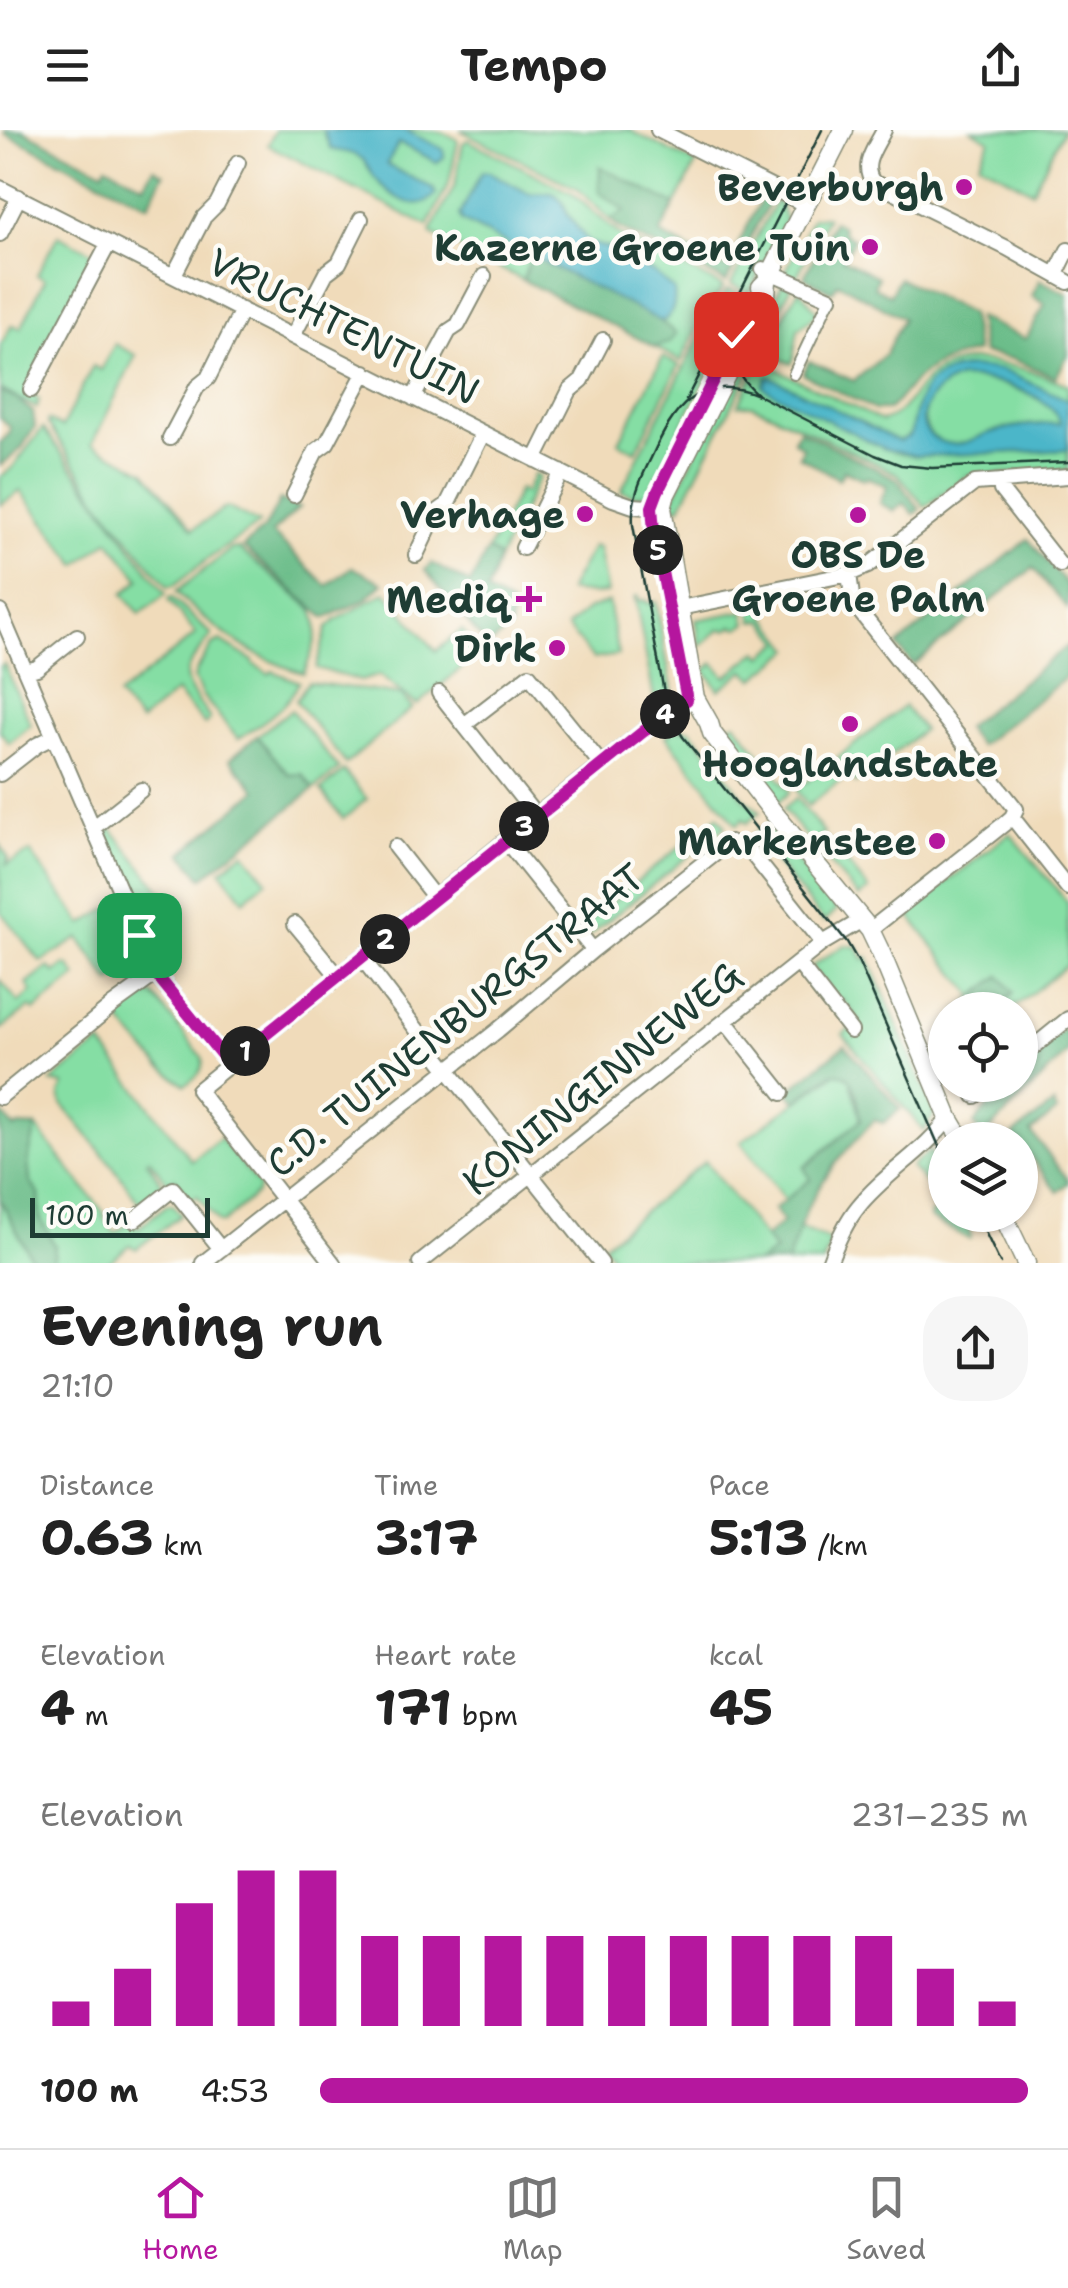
<!DOCTYPE html>
<html lang="en">
<head>
<meta charset="utf-8">
<style>
	:root { --surface:#fff; --page:#f6f6f6; --text:#222; --muted:#767676; --line:#e0e0e0; --accent:#b5179e }
	body { margin:0; font-family:"Shantell Sans",sans-serif; background:var(--page); color:var(--text); height:100vh; display:flex; flex-direction:column; font-size:38px; white-space:nowrap }
	* { box-sizing:border-box; margin:0 }
	p { font-size:32px; color:var(--muted) }
	.icon { flex:none; width:55px; height:55px; fill:none; stroke:currentColor; stroke-width:2; stroke-linecap:round; stroke-linejoin:round }
	.map { position:relative; height:1133px; overflow:hidden }
	.drawer { display:flex; flex-direction:column; background:var(--surface); flex:1 }
	.drawer>* { flex:none }
	.tools { position:absolute; left:928px; top:862px; display:grid; gap:20px }
	.tools a { display:grid; place-items:center; width:110px; height:110px; border-radius:50%; background:var(--surface); box-shadow:0 2px 8px #0004; font-size:50px }
	.scale { position:absolute; left:30px; bottom:25px; width:180px; box-sizing:border-box; padding-left:10px; border:5px solid #1f3d34; border-top:0; font-size:28px; line-height:35px; white-space:nowrap; color:#1f3d34; -webkit-text-stroke:8px #fdfcf7; paint-order:stroke }
	.pin { position:absolute; display:grid; place-items:center; width:85px; height:85px; color:#fff; margin:-42px; border-radius:20px; box-shadow:0 5px 15px #0006 }
	.km { position:absolute; width:50px; height:50px; margin:-25px; border-radius:50%; background:#222; color:#fff; font-size:28px; line-height:50px; text-align:center }
	.round { display:grid; place-items:center; flex:none; width:105px; height:105px; border-radius:40px; background:var(--page) }
	.summary { display:flex; align-items:center; justify-content:space-between; height:170px; padding:0 40px }
	h1 { font-size:55px; font-weight:700; line-height:75px }
	.metrics { display:grid; grid-template-columns:repeat(3,1fr); gap:15px; height:170px; padding:10px 40px }
	.metrics div { display:grid; align-content:center }
	.metrics b { font-size:50px; font-weight:700 }
	.metrics small { font-size:28px; font-weight:400 }
	.metrics p { font-size:28px }
	.chart { height:280px; padding:20px 40px }
	.chart p { display:flex; justify-content:space-between }
	.chart svg { width:100%; height:180px; margin-top:10px; stroke:var(--accent); stroke-width:6 }
	ul { padding:0 40px; list-style:none; font-size:32px }
	li { display:grid; grid-template-columns:160px 120px 1fr; align-items:center; height:75px }
	li i { height:25px; border-radius:12px; background:var(--accent) }
	header { display:flex; justify-content:space-between; align-items:center; height:130px; padding:0 40px; background:var(--surface); font-size:45px; font-weight:700 }
	.dock { display:flex; justify-content:space-around; align-items:center; height:140px; border-top:2px solid var(--line); background:var(--surface); font-size:28px; color:var(--muted) }
	.dock a { display:grid; justify-items:center; gap:5px }
	.dock .current { color:var(--accent) }
	.map>svg:first-child { display:block }
	.green { fill:#85dea4; stroke:#528e6c; stroke-width:2.5 }
	.forest { fill:#6cbd8a; stroke:#467d5f; stroke-width:2.5 }
	.water { fill:#4cb6c9; stroke:#367a7e; stroke-width:2.5; fill-rule:evenodd }
	.lines { fill:none; stroke-linecap:round; stroke-linejoin:round }
	.pedestrian-casing { stroke:#888c77; stroke-width:14 }
	.minor-casing { stroke:#888c77; stroke-width:18 }
	.tertiary-casing { stroke:#888c77; stroke-width:21 }
	.pedestrian { stroke:#fff; stroke-width:10 }
	.minor { stroke:#fff; stroke-width:14 }
	.tertiary { stroke:#fff; stroke-width:18 }
	.tram { stroke:#1f3d34; stroke-width:2.5 }
	.route-casing { stroke:#fff; stroke-width:20 }
	.route { stroke:#b5179e; stroke-width:12 }
	.poi-dot { fill:#b5179e; stroke:#fdfcf7; stroke-width:4 }
	.labels { text-anchor:middle; dominant-baseline:central; stroke-width:9; stroke-linejoin:round; paint-order:stroke }
	.poi-label { font-size:38px; font-weight:bold; fill:#1f3d34; stroke:#fdfcf7; text-anchor:end }
	.street-label { font-size:38px; fill:#1f3d34; stroke:#fdfcf7 }
</style>
</head>
<body>
<header><svg class="icon" aria-label="menu" viewBox="0 0 24 24"><path d="M4 6h16M4 12h16M4 18h16"/></svg>Tempo<svg class="icon" aria-label="share" viewBox="0 0 24 24"><path d="M12 15V3M7 8l5-5 5 5M5 13v7h14v-7"/></svg></header>
<div class="map">
<svg width="1068" height="1133" viewBox="0 0 1068 1133">
	<rect width="100%" height="100%" fill="#fdfcf7"/>
	<filter id="ink" filterUnits="userSpaceOnUse"><feTurbulence type="fractalNoise" baseFrequency=".01" numOctaves="2"/><feDisplacementMap in="SourceGraphic" scale="20" xChannelSelector="R" yChannelSelector="G"/><feConvolveMatrix kernelMatrix="1 2 1 2 8 2 1 2 1" color-interpolation-filters="sRGB"/></filter>
	<filter id="wash" filterUnits="userSpaceOnUse"><feTurbulence type="fractalNoise" baseFrequency=".0048" numOctaves="4" result="noise"/><feDisplacementMap in="SourceGraphic" scale="40" xChannelSelector="R" yChannelSelector="G"/><feGaussianBlur stdDeviation="2.25" result="paint"/><feColorMatrix in="noise" values="0 0 0 0 0 0 0 0 0 0 0 0 0 0 0 0 0 1.4 0 .05"/><feComposite in="paint" operator="in"/></filter>
	<g filter="url(#wash)">
		<rect width="100%" height="100%" fill="#f0dbba"/>
		<!-- green -->
		<path class="green" d="M275 0H323C332 30 341 13 360 27 367 32 370 41 375 47 380 54 387 59 393 65L432 58 389 36 387 33 397 14 399 13 437 32 444 27 442 19 404 0C423 0 448 0 458 11L449 53 428 96 268 15Z
			M460 0H629L696 34 675 75 600 37 626 81 610 90 578 59Z
			M972 0H1063L1032 61 979 32 990 10Z
			M468 10 572 63 620 105 723 157 702 188 681 231 655 217 669 213 676 204 659 190 663 191 668 187 670 181 639 136 627 133 612 119 589 113 568 85 562 71 551 63 530 64 489 42H484L462 91 531 126 523 150 432 104 431 102 455 55 463 13Z
			M777 69 786 89 749 163 731 154Z
			M824 86 827 87 795 150 784 145 812 88Z
			M58 105 94 123 26 261 39 270 37 278 0 259V216L12 195 21 198 45 149 37 145Z
			M783 153 791 157 760 220 753 207Z
			M728 159 746 168 648 364 637 366 621 361 709 188Z
			M799 159 818 183 798 199 792 233 763 224Z
			M115 214 136 225 92 314 145 341 193 399 227 377 259 394 208 429 173 456 168 457 101 374 48 294V290L62 297 93 236 101 240Z
			M749 214 757 226 680 378 671 374Z
			M663 227 679 235 636 321 619 312Z
			M972 230C1006 232 1037 242 1068 255V270L954 239C917 258 919 265 911 302L908 307 899 311 764 256 766 259 894 322 917 326 1068 320V340L967 346 925 377 898 344 762 279 752 275H738L760 231 882 291C910 282 911 259 934 243 945 236 959 232 972 230Z
			M960 248C990 247 1050 264 1062 294 1036 293 1009 295 984 305 974 309 966 314 954 314 929 313 917 292 929 270 937 257 946 252 960 248Z
			M43 298 166 464 140 484 123 464 140 449 109 410 77 435 21 361 0 375V347L12 338Z
			M534 344 539 347 499 428 488 420 519 360 525 363Z
			M593 416 598 418 607 463 593 464 568 461Z
			M238 418 312 479C323 500 312 522 304 543 254 529 212 498 176 462L231 419Z
			M386 462 436 521 462 500 481 522 417 575 379 545 361 551 316 538 327 498 336 490Z
			M638 466 639 471 645 470 646 473 656 472 673 564 654 568 635 467Z
			M171 467 212 505C177 550 179 542 210 589L205 595 176 562 140 592 118 566 196 504 168 470Z
			M608 472 618 525 593 529 567 497 588 479Z
			M759 477 792 519 754 549 745 540 719 560 705 540 714 533 726 547 758 521 763 526 781 512 764 490 754 491 751 479Z
			M744 481 747 493 739 498 733 496 727 500 720 499 700 516 696 490Z
			M221 511 253 531V534L269 544 272 541 299 552C288 577 261 594 238 609L202 565 194 548 196 541 212 515Z
			M4 534 31 595 9 613 0 601V537Z
			M308 552 401 565 412 578 346 634 296 571Z
			M904 576 923 600 856 653 837 628Z
			M291 580 339 639 314 659 302 644 289 645 257 606Z
			M735 592 790 662 778 672 747 633 726 597Z
			M676 599 691 600 744 668 760 682 747 693 743 689 737 695 666 606Z
			M832 632 845 647 808 676 796 660Z
			M344 641 367 669 343 689 321 660Z
			M796 668 824 703 811 713 783 679Z
			M718 686 726 696 590 805 582 796Z
			M767 694 837 780 824 792 759 712 752 717 746 716 747 709Z
			M111 698 171 773 144 795 105 703Z
			M1010 703 1068 773V834L1011 880H985L907 783Z
			M827 708 869 760 859 767 815 717Z
			M0 714 8 728 6 735 30 722 83 794 109 778 135 833 111 853 79 808 41 832 0 781Z
			M244 722 267 750 244 770 221 741Z
			M845 815 858 817 864 829 868 827 935 983 924 1001 846 908 843 904 860 891 843 870 837 875 828 864 830 861 812 838 813 835Z
			M65 835 69 836 77 847 34 881 30 877 0 900V850L19 873 32 862 27 854 49 837 55 843Z
			M147 863 153 865 202 927C205 942 196 947 185 955L160 936 116 887Z
			M101 913 192 1031 220 1008 259 1056 257 1063 223 1093H219L197 1066 189 1070 175 1048 168 1053 149 1029 147 1031 163 1056 140 1074 112 1035 62 974 60 964 64 955 51 952Z
			M839 941 845 943 850 948 861 990 804 1037 811 1049 785 1070 741 1012Z
			M36 997 105 1084 103 1087 115 1103 131 1091 138 1098 168 1074 173 1075 181 1085 136 1119 130 1115 108 1133H53L55 1116 40 1088 39 1064 30 1052 27 1030Z
			M930 1021 945 1049V1085H962L971 1106 970 1109 931 1089 930 1085 944 1074 911 1037Z
			M705 1031 775 1121 758 1133H618L603 1115Z
			M0 1069 34 1133H0Z
			M800 1098 831 1111 823 1133H787Z"/>
		<!-- forest -->
		<path class="forest" d="M6 0H23L103 41 106 35 144 55 154 38 164 44 148 75 4 3Z
			M600 37 675 75 660 104 726 138 762 68 770 71 726 152 621 99 610 90 625 81 599 62Z
			M833 91 842 96 843 103 854 109 843 129 878 147 874 157 890 165 899 148 970 184 976 222C947 229 924 237 905 262 899 269 896 274 888 280H875L803 244 809 231 854 251 885 225 903 188 838 153 832 162 804 147Z
			M531 126 659 190 676 203 669 213 655 217 523 150Z
			M1040 150 1068 164V225L1056 247 1012 229 982 223 977 187 1026 209 1045 174 1032 166Z
			M0 261 17 269 33 282 35 297 21 319 0 336V313L10 303V297L0 287Z
			M799 300 897 349 920 380 914 384 904 373 894 381 880 373 887 356 867 347 865 350 844 340 839 349 799 326 803 318 793 310Z
			M280 370 299 378 272 403 327 456 352 437 383 453 365 470 325 488 243 417 265 398Z
			M1028 409 1068 456V479L1033 438 913 535 897 516Z
			M488 420 499 428 487 462 511 475 510 498 488 517 425 440 431 433 470 454Z
			M1068 515V546L979 616 965 598Z
			M257 606 289 645 302 644 314 659 202 748 182 723 257 660 230 629Z
			M1000 846 1014 863 993 880H958Z
			M1068 895V922L982 1008 974 994 989 975 988 963 997 955H1020V935Z
			M845 915 900 979 883 993 874 990 836 1032 822 1053 808 1076 787 1133H758L775 1121 765 1107 783 1092 774 1079 811 1049 804 1038 861 990C857 972 857 938 832 944L796 971 788 961Z
			M1055 973 1053 975 1057 981 1031 1002 1068 1050V1053L1058 1062 1020 1014V1010H1016L1013 1005Z
			M0 981 14 998 20 996 36 997 28 1030 30 1052 39 1064 40 1088 55 1116 53 1133H34L0 1069Z"/>
		<!-- water -->
		<path class="water" d="M323 0H404L443 19 444 27 437 32 399 13 387 33 389 36 432 58 436 64C417 86 390 65 375 48 370 42 368 33 361 28 353 21 341 22 331 19Z
			M483 42H489L530 64 551 63 556 65 562 71 568 85 589 113 612 119 619 123 627 133 653 142 674 160C676 173 673 184 663 191L659 190 462 91 460 85 480 45Z
			M968 237 1002 240 1068 270V320L917 326 885 319 766 259 763 256 767 247H771L899 311 908 307 911 302C920 262 922 245 968 237ZM960 248C990 247 1049 262 1061 293 1046 294 1030 294 1015 297 1005 299 993 301 984 305 971 310 961 317 946 313 902 300 929 257 960 248Z"/>
	</g>
	<g filter="url(#ink)">
		<g class="lines">
			<defs>
				<path id="pedestrian" d="M794 244 830 168"/>
				<path id="minor" d="M658 0 806 75
					M884 0C876 17 860 35 873 52L1007 118 1068 152
					M0 58 613 369 633 376 662 378
					M0 104 19 67
					M763 139 830 168
					M1056 144 1068 120
					M174 145 204 87 217 74 238 33
					M293 206 326 143 339 133 361 89
					M31 260 109 113
					M413 268 449 201 458 195 484 146
					M170 308 197 257 208 248 242 180
					M535 330 570 260 582 250 603 210
					M1001 351V360L1060 435
					M294 365 316 321 327 313 365 242
					M523 418 561 342
					M416 425 436 383 447 375 483 303
					M849 444 852 466 857 478 1016 679 1012 687 1004 694 870 800
					M670 480 849 444 868 436 975 353 1068 346
					M0 482 156 844 229 934
					M26 541 37 538 77 506
					M439 563 464 595
					M0 644 37 615 53 607
					M536 686 464 595 529 545 601 634
					M1012 687 1068 758
					M93 698 141 660
					M506 711 593 820
					M395 717 435 768
					M749 720 823 813
					M295 794 338 846
					M362 828 447 939 601 1133
					M798 833 851 901
					M725 891 782 963
					M1020 928 1068 889
					M975 966 989 955
					M0 967 113 875 156 844
					M134 1090 173 1059 221 1119
					M203 1133 498 900 593 820 730 712
					M333 1133 198 960 536 686 674 577 695 568
					M420 1133 823 813 862 790
					M829 1133C836 1114 845 1093 858 1077 884 1044 924 1022 949 988"/>
				<path id="tertiary" d="M767 151 766 166 665 366 662 378 695 568 709 593 712 603 773 682 870 800 881 823 949 988 962 1010
					M761 157 767 151 844 0
					M1003 1085 1026 1133"/>
			</defs>
			<!-- pedestrian casing -->
			<use href="#pedestrian" class="pedestrian-casing"/>
			<!-- minor casing -->
			<use href="#minor" class="minor-casing"/>
			<!-- tertiary casing -->
			<use href="#tertiary" class="tertiary-casing"/>
			<!-- pedestrian -->
			<use href="#pedestrian" class="pedestrian"/>
			<!-- minor -->
			<use href="#minor" class="minor"/>
			<!-- tertiary -->
			<use href="#tertiary" class="tertiary"/>
			<!-- tram -->
			<path class="tram" d="M728 194C725 223 736 246 757 264
				M686 270 822 0
				M945 1030 859 833 847 812 683 607 673 591 666 573 633 395C631 370 640 350 651 328 673 280 697 241 758 265L875 325 901 335 932 338 1068 332
				M977 1085 1000 1133"/>
		</g>
	</g>
	<g class="lines" filter="url(#ink)">
		<defs>
			<path id="route" d="M139 805 156 844 229 934 669 581 687 570 654 401 652 377 658 361 736 204"/>
		</defs>
		<!-- route casing -->
		<use href="#route" class="route-casing"/>
		<!-- route -->
		<use href="#route" class="route"/>
	</g>
	<!-- markers -->
	<g class="poi-dot">
		<circle cx="964" cy="57" r="10"/>
		<circle cx="870" cy="117" r="10"/>
		<circle cx="585" cy="384" r="10"/>
		<circle cx="858" cy="385" r="10"/>
		<path d="M524 454h10v10h10v10h-10v10h-10v-10h-10v-10h10z"/>
		<circle cx="557" cy="518" r="10"/>
		<circle cx="850" cy="594" r="10"/>
		<circle cx="937" cy="711" r="10"/>
	</g>
	<g class="labels">
		<!-- poi labels -->
		<g class="poi-label">
			<text x="944" y="57">Beverburgh</text>
			<text x="850" y="117">Kazerne Groene Tuin</text>
			<text x="565" y="384">Verhage</text>
			<text x="858" y="424" text-anchor="middle">OBS De<tspan x="858" dy="44">Groene Palm</tspan></text>
			<text x="509" y="469">Mediq</text>
			<text x="537" y="518">Dirk</text>
			<text x="850" y="633" text-anchor="middle">Hooglandstate</text>
			<text x="917" y="711">Markenstee</text>
		</g>
		<!-- street labels -->
		<g class="street-label">
			<text transform="translate(344 196) rotate(27)">VRUCHTENTUIN</text>
			<text transform="translate(455 890) rotate(-39)">C.D. TUINENBURGSTRAAT</text>
			<text transform="translate(602 948) rotate(-39)">KONINGINNEWEG</text>
		</g>
	</g>
</svg>
<div class="tools">
<a><svg class="icon" aria-label="locate" viewBox="0 0 24 24"><circle cx="12" cy="12" r="6"/><path d="M12 2v4M12 18v4M2 12h4M18 12h4"/></svg></a>
<a><svg class="icon" aria-label="layers" viewBox="0 0 24 24"><path d="M12 4l9 5-9 5-9-5zM3 14l9 5 9-5"/></svg></a>
</div>
<div class="scale">100 m</div>
<div class="pin" style="left:139px;top:805px;background:#1e9e55"><svg class="icon" aria-label="arrive" viewBox="0 0 24 24"><path d="M6 21V4h12l-3 4 3 4H6"/></svg></div>
<div class="pin" style="left:736px;top:204px;background:#d93025"><svg class="icon" aria-label="check" viewBox="0 0 24 24"><path d="M5 12l5 5 9-10"/></svg></div>
<b class="km" style="left:245px;top:921px">1</b>
<b class="km" style="left:385px;top:809px">2</b>
<b class="km" style="left:524px;top:696px">3</b>
<b class="km" style="left:665px;top:584px">4</b>
<b class="km" style="left:658px;top:420px">5</b>
</div>
<section class="drawer">
<div class="summary"><div><h1>Evening run</h1><p>21:10</p></div><a class="round"><svg class="icon" aria-label="share" viewBox="0 0 24 24"><path d="M12 15V3M7 8l5-5 5 5M5 13v7h14v-7"/></svg></a></div>
<div class="metrics">
<div><p>Distance</p><b>0.63<small> km</small></b></div>
<div><p>Time</p><b>3:17</b></div>
<div><p>Pace</p><b>5:13<small> /km</small></b></div>
</div>
<div class="metrics">
<div><p>Elevation</p><b>4<small> m</small></b></div>
<div><p>Heart rate</p><b>171<small> bpm</small></b></div>
<div><p>kcal</p><b>45</b></div>
</div>
<div class="chart"><p><span>Elevation</span>231–235 m</p>
<svg viewBox="0 0 160 44" preserveAspectRatio="none"><path d="M5 44V38M15 44V30M25 44V14M35 44V6M45 44V6M55 44V22M65 44V22M75 44V22M85 44V22M95 44V22M105 44V22M115 44V22M125 44V22M135 44V22M145 44V30M155 44V38"/></svg>
</div>
<ul>
<li><b>100 m</b>4:53<i style="width:100%"></i></li>
</ul>
</section>
<nav class="dock">
<a class="current"><svg class="icon" aria-label="home" viewBox="0 0 24 24"><path d="M3 11l9-7 9 7M6 9v11h12V9"/></svg>Home</a>
<a><svg class="icon" aria-label="map" viewBox="0 0 24 24"><path d="M3 6l6-2 6 2 6-2v14l-6 2-6-2-6 2zM9 4v14M15 6v14"/></svg>Map</a>
<a><svg class="icon" aria-label="saved" viewBox="0 0 24 24"><path d="M7 4h10v16l-5-4-5 4z"/></svg>Saved</a>
</nav>
</body>
</html>
